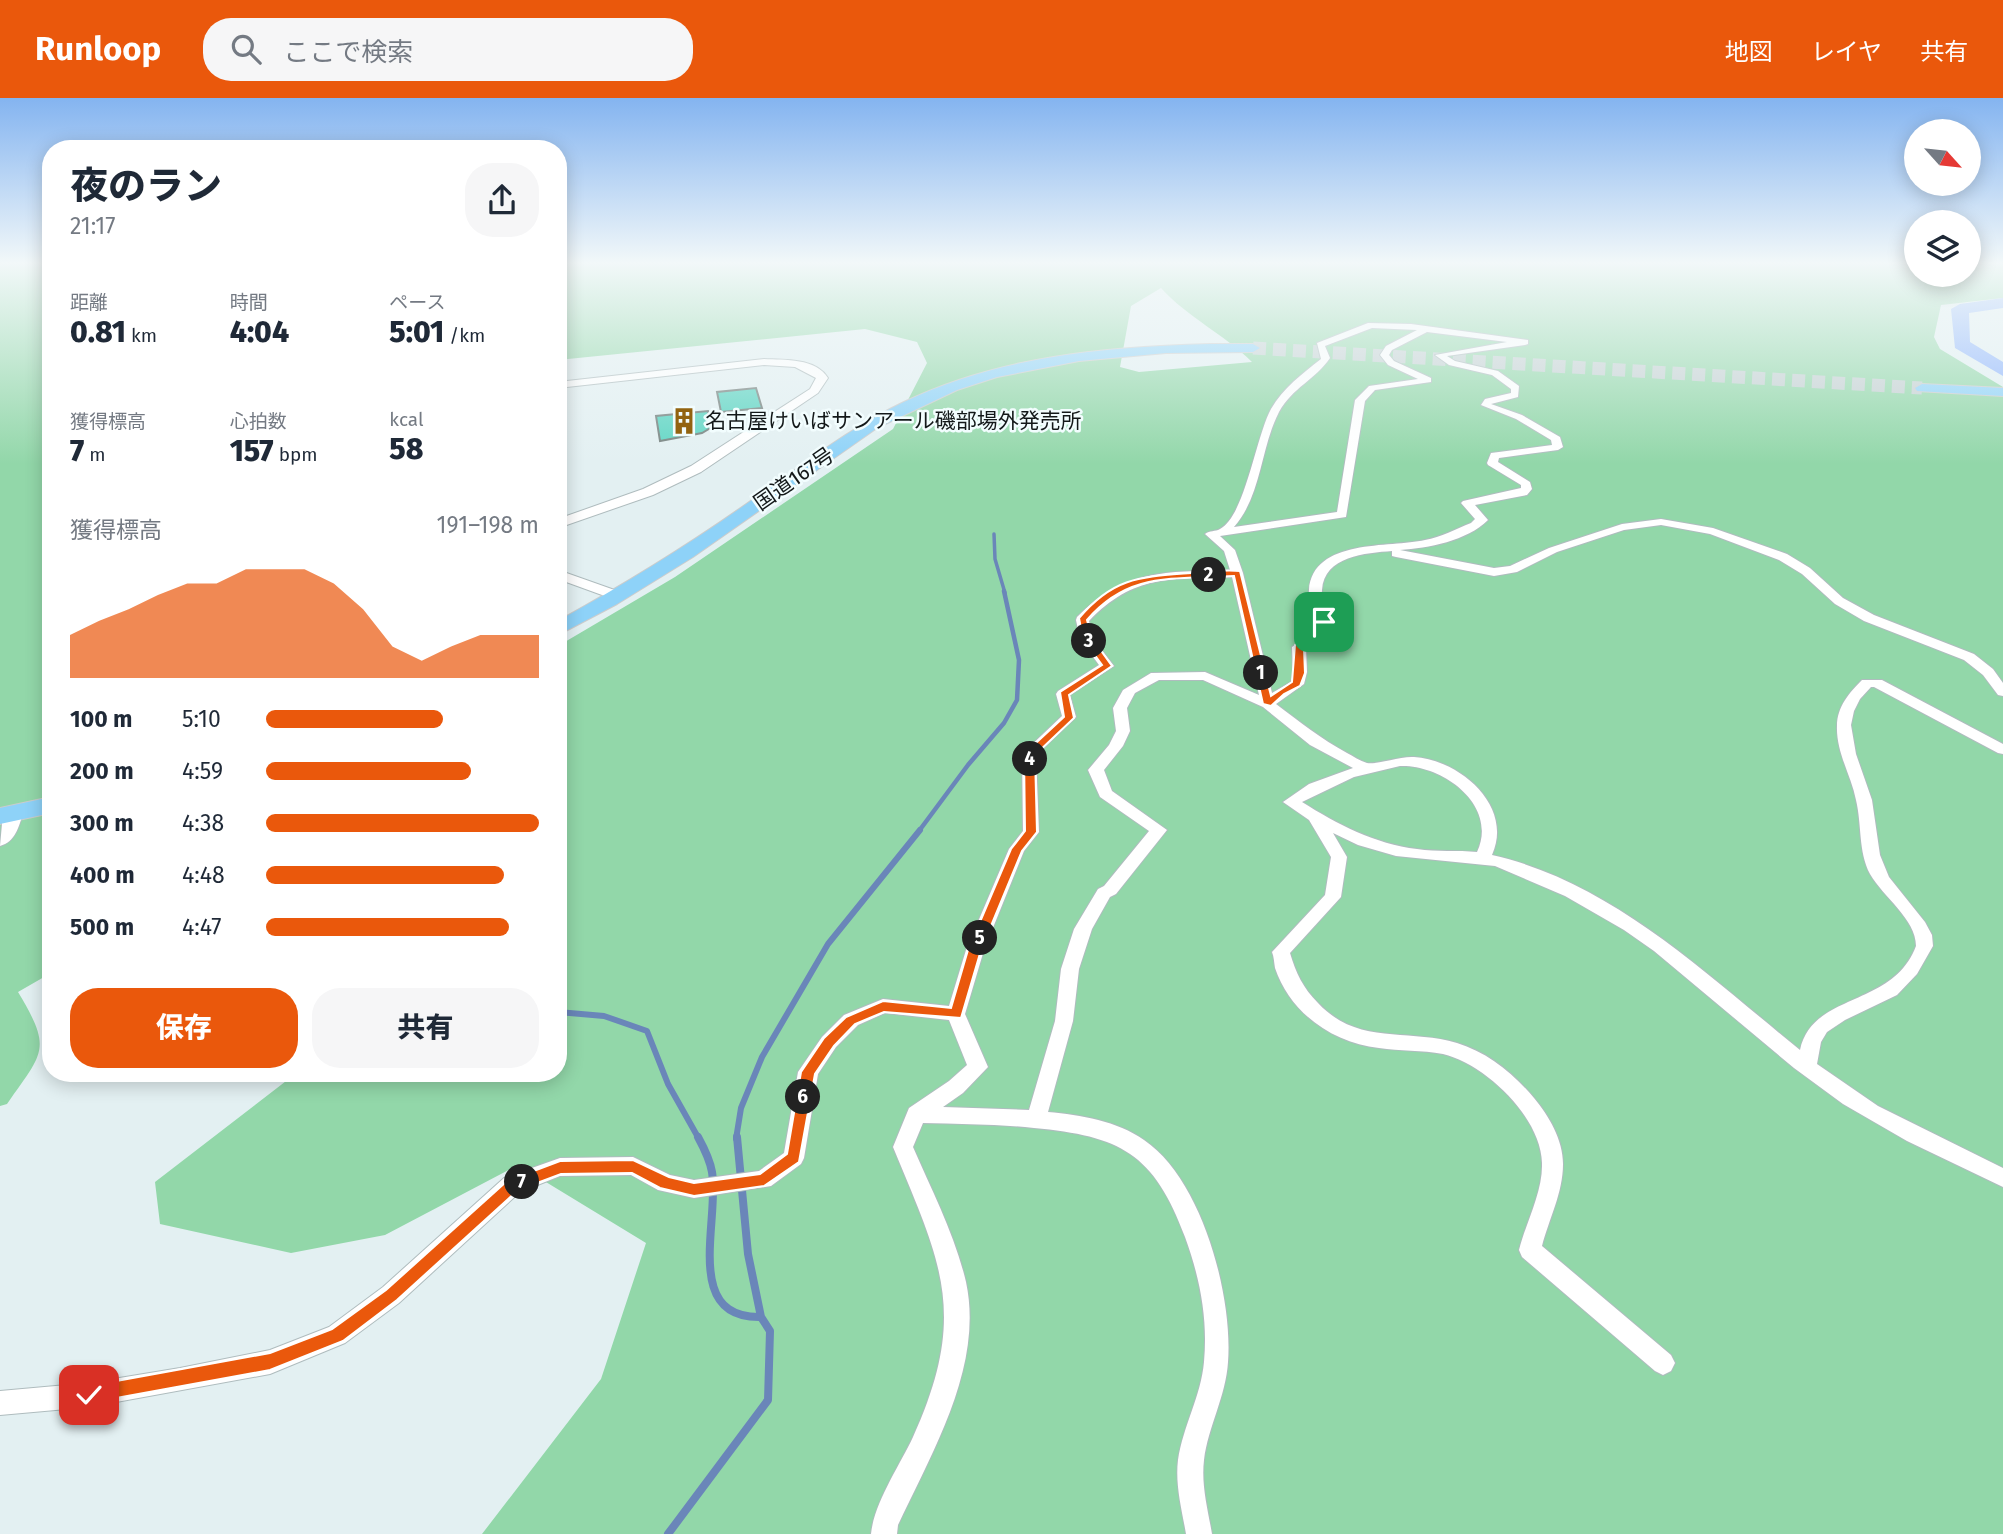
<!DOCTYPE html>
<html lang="ja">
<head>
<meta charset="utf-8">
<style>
	:root { --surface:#fff; --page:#f6f6f7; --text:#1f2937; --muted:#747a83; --accent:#ea580c }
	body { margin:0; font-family:"Fira Sans","Noto Sans JP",sans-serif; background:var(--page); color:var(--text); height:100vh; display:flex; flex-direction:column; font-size:26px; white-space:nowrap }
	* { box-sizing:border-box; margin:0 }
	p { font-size:23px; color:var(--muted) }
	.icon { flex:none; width:38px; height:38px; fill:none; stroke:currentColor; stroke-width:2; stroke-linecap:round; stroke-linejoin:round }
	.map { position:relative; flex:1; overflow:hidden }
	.details { position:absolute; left:42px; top:42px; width:525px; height:942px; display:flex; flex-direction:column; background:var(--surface); border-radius:28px; box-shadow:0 4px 18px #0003 }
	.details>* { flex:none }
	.needle { width:46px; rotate:117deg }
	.tools { position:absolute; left:1904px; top:21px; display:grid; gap:14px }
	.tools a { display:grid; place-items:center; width:77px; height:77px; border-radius:50%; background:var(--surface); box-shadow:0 4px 18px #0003; font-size:35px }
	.pin { position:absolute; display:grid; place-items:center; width:60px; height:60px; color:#fff; margin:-30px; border-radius:14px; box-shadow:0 4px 10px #0006 }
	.km { position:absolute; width:35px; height:35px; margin:-18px; border-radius:50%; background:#222; color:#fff; font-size:19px; line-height:35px; text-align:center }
	.round { display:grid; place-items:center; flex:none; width:74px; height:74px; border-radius:28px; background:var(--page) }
	.headline { display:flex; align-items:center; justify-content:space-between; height:119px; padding:0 28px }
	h1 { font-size:38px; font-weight:800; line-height:52px }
	.figures { display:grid; grid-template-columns:repeat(3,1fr); gap:10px; height:119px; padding:7px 28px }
	.figures div { display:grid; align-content:center }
	.figures b { font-size:30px; font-weight:800 }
	.figures small { font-size:19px; font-weight:400 }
	.figures p { font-size:19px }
	.chart { height:196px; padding:14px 28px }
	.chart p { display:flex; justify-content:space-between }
	.chart svg { width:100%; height:126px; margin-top:7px; fill:var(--accent); opacity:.7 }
	.button { display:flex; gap:14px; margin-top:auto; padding:14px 28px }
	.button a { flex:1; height:80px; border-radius:28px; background:var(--accent); color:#fff; font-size:28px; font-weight:800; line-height:80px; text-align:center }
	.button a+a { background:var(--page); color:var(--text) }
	ul { padding:0 28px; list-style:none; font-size:23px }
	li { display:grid; grid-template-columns:112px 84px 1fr; align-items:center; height:52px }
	li i { height:18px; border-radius:9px; background:var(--accent) }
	header { display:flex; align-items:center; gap:42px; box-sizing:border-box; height:98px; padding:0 35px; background:var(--accent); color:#fff }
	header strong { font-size:33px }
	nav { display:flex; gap:38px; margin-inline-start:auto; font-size:24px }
	.search { width:490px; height:63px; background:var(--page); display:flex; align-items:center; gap:18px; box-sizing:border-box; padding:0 24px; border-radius:28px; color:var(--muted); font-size:26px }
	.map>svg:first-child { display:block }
	.green { fill:#92d7a9; fill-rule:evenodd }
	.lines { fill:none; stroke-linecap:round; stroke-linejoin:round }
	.stream-far3 { stroke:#6a86b9; stroke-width:3.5 }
	.stream-far2 { stroke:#6a86b9; stroke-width:4.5 }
	.stream-far1 { stroke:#6a86b9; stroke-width:6 }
	.stream { stroke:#6a86b9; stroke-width:8 }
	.river { fill:#8fb5fd; fill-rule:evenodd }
	.building { fill:#5ed5c3; stroke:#778380; stroke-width:2 }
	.trunk-tunnel { stroke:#c4d0d1; stroke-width:13; stroke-dasharray:13 7; stroke-linecap:butt }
	.minor-casing { stroke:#afbcbe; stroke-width:2 }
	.tertiary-casing { stroke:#afbcbe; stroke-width:2 }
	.trunk-casing { stroke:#cbcccc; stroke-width:2 }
	.minor { fill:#fff; fill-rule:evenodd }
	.tertiary { fill:#fff; fill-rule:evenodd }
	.trunk { fill:#8ed2f8; fill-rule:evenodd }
	.route { fill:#ea580c; stroke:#fff; stroke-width:2 }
	.labels { text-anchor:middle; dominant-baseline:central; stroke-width:5; stroke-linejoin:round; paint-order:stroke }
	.far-poi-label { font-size:21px; fill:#131819; stroke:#f2fdfe; text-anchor:start }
	.far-street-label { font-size:21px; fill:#131819; stroke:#f2fdfe }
</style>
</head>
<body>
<header>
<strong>Runloop</strong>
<div class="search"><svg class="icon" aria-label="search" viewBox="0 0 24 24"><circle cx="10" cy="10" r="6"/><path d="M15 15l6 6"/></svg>ここで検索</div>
<nav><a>地図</a><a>レイヤ</a><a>共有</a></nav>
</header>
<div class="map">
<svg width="2003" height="1436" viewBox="0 0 2003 1436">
	<rect width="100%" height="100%" fill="#e3f0f2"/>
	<!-- green -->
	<path class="green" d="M0 165H51V875L18 894C53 952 43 954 7 1006L0 1008Z
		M558 165H1916V177H1969V165H2003V200L1941 207 1934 239 1940 251 2003 289V1436H482L601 1281 646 1145 518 1067 385 1137 291 1155 160 1126 155 1084 290 980 292 975H558V548L675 479 893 331 927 265 917 244 865 231 558 262ZM1161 190C1187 219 1224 236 1252 264L1139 274 1120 269 1131 208Z"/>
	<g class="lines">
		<!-- stream-far3 -->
		<path class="stream-far3" d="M994 436 995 461 1005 495"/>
		<!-- stream-far2 -->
		<path class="stream-far2" d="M919 733 968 667 1004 625 1017 602 1019 562 1004 493"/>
		<!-- stream-far1 -->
		<path class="stream-far1" d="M558 914 604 918 647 933 668 986 699 1041
			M736 1041 741 1010 762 959 828 846 920 732"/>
		<!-- stream -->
		<path class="stream" d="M698 1039C704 1050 710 1062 712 1074 720 1122 682 1221 761 1219
			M668 1436 768 1302 770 1233 761 1219 748 1156 737 1039"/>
		<!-- river -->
		<path class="river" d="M2003 200V210L1969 215 1970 244 2003 264V278L1955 250 1951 211 1960 206Z"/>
	</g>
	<!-- building -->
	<path class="building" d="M756 290 762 310 721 314 717 294Z
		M708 313 712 329 702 335 660 343 656 318Z"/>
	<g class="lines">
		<!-- trunk-tunnel -->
		<path class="trunk-tunnel" d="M1253 250 1922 290"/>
		<defs>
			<path id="minor" d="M1368 225 1411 226 1528 242V246L1525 247 1447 258 1455 263 1498 273 1519 288 1518 299 1491 306 1522 317 1560 339 1563 349 1558 352 1499 360 1498 364 1530 384 1532 391 1527 397 1475 407 1488 422C1467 443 1428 450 1400 452L1494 470 1510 468 1549 450 1622 426 1661 421 1713 430 1787 456 1810 470 1843 500 1874 517 1974 556 1993 571 2003 585V598L1998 597 1983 577 1964 562 1864 523 1835 506 1802 476 1779 462 1710 436 1661 427 1624 432 1557 454 1517 474 1494 478 1396 459 1392 458V453C1366 455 1324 458 1322 492 1321 503 1327 514 1330 524L1321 541 1306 550 1307 574 1304 586 1276 606C1300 624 1321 641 1347 655 1353 658 1360 663 1367 665 1377 667 1400 658 1414 659 1460 662 1514 708 1492 757 1612 784 1707 877 1800 952 1812 894 1893 910 1916 848 1916 821 1883 799 1870 776 1858 753 1862 727 1856 702 1851 677 1836 654 1837 628 1837 609 1849 595 1862 582H1882L2003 646V656L1998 655 1874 589H1871L1860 601 1854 613 1851 627 1856 656 1872 702 1880 757 1889 779 1925 824 1932 837 1933 848 1917 876 1897 897 1845 922 1827 934 1821 944 1817 966 1878 1008 2003 1070V1089L1907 1043 1843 1006 1794 970 1654 853 1624 832 1565 798 1495 768 1396 758 1358 747 1333 735 1347 759 1341 799 1290 855C1296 875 1303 890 1318 905 1358 948 1407 930 1457 945 1487 954 1514 976 1534 1000 1549 1018 1563 1042 1563 1066 1563 1095 1549 1121 1542 1148L1671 1257 1675 1265 1671 1273 1663 1277 1655 1273 1522 1159 1519 1152C1526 1124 1543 1094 1542 1065 1541 1019 1485 966 1443 956 1422 952 1400 953 1379 950 1333 945 1290 915 1275 870 1274 864 1274 859 1272 854L1325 797 1331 759 1309 722 1283 704 1309 686 1353 670 1310 647 1263 609 1203 582H1159L1135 595 1127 610 1130 633 1123 648 1104 672 1112 693 1167 732 1116 796 1110 799 1092 831 1079 871 1073 923 1048 1014C1081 1017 1117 1023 1144 1042 1202 1081 1233 1198 1228 1264 1226 1298 1208 1329 1204 1362 1201 1387 1208 1412 1212 1436H1186C1182 1412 1175 1387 1178 1362 1183 1328 1201 1298 1204 1264 1208 1221 1200 1180 1185 1139 1154 1055 1120 1038 1034 1030 997 1026 960 1026 923 1025L913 1049C932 1093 955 1137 966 1184 984 1268 932 1354 898 1427L897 1436H871C874 1405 900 1367 913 1339 969 1215 941 1165 893 1049L909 1010 949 983 967 967 949 922 885 915 858 927 836 949 818 976 804 1060 801 1066 771 1088 694 1100 658 1092 631 1077 560 1078 520 1094 399 1205 345 1245 270 1276 89 1309 0 1317V1293L89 1285 180 1270 270 1252 329 1229 383 1189 504 1080 560 1060 633 1059 670 1077 694 1082 759 1073 784 1055 798 974 822 939 844 917 883 901 949 908 966 852 1009 751 1023 733 1022 656 1062 618 1056 596 1058 593 1099 567 1080 541 1076 522 1077 519C1126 471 1165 474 1230 472L1224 453 1205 436C1210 432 1215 434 1220 431 1245 418 1256 338 1271 311 1283 290 1302 276 1321 261L1317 245ZM1372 230 1417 232 1386 248 1380 257 1388 267 1418 281 1369 288 1355 302 1337 414 1234 429C1262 397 1260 351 1279 314 1292 290 1316 281 1330 260L1325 248ZM1427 234 1507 244 1435 257 1449 267 1492 277 1511 291V295L1485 301 1481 307 1516 321 1551 342 1552 347 1491 355 1487 365 1488 367 1521 387V390L1463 403 1461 405 1475 421 1471 425C1456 431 1441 439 1425 442 1390 450 1313 440 1309 492 1308 503 1314 514 1318 524L1311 536 1292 549 1293 574 1291 584 1272 595 1243 475 1235 452 1220 438 1346 419 1365 303 1375 292 1431 284V280L1394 263 1389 257 1392 252ZM1232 479 1259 597 1205 574 1151 575 1123 592 1113 610 1116 633 1109 647 1088 672 1100 699 1149 733 1104 788 1098 791 1074 831 1061 871 1055 923 1029 1012 943 1009 963 995 988 969 965 916 984 852 1024 753 1039 734 1036 657 1076 619 1070 597 1114 568 1093 541 1089 523C1134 476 1171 481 1232 479ZM1400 668C1442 666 1499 707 1477 754 1457 752 1437 754 1417 751 1375 746 1337 726 1302 704L1354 679Z"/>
			<path id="tertiary" d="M764 261C785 262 816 260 828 280L818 295 701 374 653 397 558 430V421L643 391 691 368 810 291 816 280 795 269 764 267 558 290V284Z
				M558 472 623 495 626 498 618 503 613 501 558 481Z
				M13 709 23 715C19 729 15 744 0 748L3 715Z"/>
			<path id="trunk" d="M1210 246H1253L1260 250 1253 254 1166 255 1079 263 997 279 957 292 877 330 693 459 617 506 558 537V523C625 486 690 446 752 402 802 368 849 330 904 304 1000 258 1105 249 1210 246Z
				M1922 286 2003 290V298L1917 293 1915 290Z
				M51 699V715L0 726V710Z"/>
		</defs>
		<!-- minor casing -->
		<use href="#minor" class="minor-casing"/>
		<!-- tertiary casing -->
		<use href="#tertiary" class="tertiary-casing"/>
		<!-- trunk casing -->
		<use href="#trunk" class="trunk-casing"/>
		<!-- minor -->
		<use href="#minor" class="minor"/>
		<!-- tertiary -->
		<use href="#tertiary" class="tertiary"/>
		<!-- trunk -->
		<use href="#trunk" class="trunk"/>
	</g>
	<!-- sky -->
	<linearGradient id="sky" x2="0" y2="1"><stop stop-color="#84b4f0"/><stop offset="0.45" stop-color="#f2f8f9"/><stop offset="1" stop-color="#f2f8f9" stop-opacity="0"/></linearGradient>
	<rect width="2003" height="366" fill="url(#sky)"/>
	<!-- route -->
	<path class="route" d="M1240 473 1271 598 1292 584 1295 547 1312 536 1321 522 1329 524 1319 540 1304 550 1305 575 1300 588 1284 596 1271 608 1263 606 1234 478C1174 482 1129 473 1087 522L1092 540 1112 568 1069 597 1074 620 1035 657 1037 734 1022 753 981 852 961 920 884 914 855 926 834 948 815 976 799 1064 764 1088 694 1098 660 1090 632 1075 561 1076 518 1092 397 1202 343 1243 270 1272 89 1305 83 1303 80 1297 83 1290 89 1288 270 1255 332 1231 386 1192 507 1083 560 1063 633 1062 669 1079 694 1085 760 1076 787 1056 801 974 824 940 846 919 883 903 951 910 968 852 1011 751 1025 733 1024 656 1064 619 1060 594 1102 567 1083 541 1079 520C1114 479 1140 479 1191 475 1207 474 1224 471 1240 473Z"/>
	<!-- icons -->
	<defs>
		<symbol id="building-bare" viewBox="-9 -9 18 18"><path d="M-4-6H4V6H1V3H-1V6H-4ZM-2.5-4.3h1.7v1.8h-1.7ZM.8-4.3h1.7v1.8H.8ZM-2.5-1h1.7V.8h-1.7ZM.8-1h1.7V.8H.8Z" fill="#926310" stroke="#f2fdfe" stroke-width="2.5" paint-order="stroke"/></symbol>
	</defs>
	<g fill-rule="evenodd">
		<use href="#building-bare" x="665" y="304" width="38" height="38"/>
	</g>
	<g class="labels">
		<!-- far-poi labels -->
		<g class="far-poi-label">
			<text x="705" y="323">名古屋けいばサンアール磯部場外発売所</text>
		</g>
		<!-- far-street labels -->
		<g class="far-street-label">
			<text transform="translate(794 381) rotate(-35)">国道167号</text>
		</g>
	</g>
</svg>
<div class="tools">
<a><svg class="needle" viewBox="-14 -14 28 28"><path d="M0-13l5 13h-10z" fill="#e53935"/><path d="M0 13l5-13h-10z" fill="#747a83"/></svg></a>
<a><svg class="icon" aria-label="layers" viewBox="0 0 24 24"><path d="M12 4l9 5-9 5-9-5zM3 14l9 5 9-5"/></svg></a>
</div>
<div class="pin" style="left:1324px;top:524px;background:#1e9e55"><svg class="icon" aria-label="arrive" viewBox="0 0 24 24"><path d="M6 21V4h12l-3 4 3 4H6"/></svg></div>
<div class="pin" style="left:89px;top:1297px;background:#d93025"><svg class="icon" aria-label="check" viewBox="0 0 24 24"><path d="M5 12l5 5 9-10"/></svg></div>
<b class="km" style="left:1261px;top:575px">1</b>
<b class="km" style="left:1209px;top:477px">2</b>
<b class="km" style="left:1089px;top:543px">3</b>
<b class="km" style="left:1030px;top:661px">4</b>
<b class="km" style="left:980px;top:840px">5</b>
<b class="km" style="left:803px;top:999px">6</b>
<b class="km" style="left:522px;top:1084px">7</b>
<section class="details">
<div class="headline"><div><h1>夜のラン</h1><p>21:17</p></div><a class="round"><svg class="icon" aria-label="share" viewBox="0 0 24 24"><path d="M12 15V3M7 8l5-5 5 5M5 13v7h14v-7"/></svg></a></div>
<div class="figures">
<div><p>距離</p><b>0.81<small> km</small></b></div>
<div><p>時間</p><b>4:04</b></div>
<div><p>ペース</p><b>5:01<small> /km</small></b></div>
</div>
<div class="figures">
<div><p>獲得標高</p><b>7<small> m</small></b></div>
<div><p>心拍数</p><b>157<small> bpm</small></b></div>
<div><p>kcal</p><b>58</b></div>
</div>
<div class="chart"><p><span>獲得標高</span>191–198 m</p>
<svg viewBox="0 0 160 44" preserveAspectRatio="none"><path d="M0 44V29L10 24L20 20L30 15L40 11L50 11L60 6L70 6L80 6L90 11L100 20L110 33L120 38L130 33L140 29L150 29L160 29V44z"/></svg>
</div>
<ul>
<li><b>100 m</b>5:10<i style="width:65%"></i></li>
<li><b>200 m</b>4:59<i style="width:75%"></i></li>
<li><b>300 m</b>4:38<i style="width:100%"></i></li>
<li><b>400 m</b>4:48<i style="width:87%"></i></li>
<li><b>500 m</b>4:47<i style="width:89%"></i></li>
</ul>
<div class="button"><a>保存</a><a>共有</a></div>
</section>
</div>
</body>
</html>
